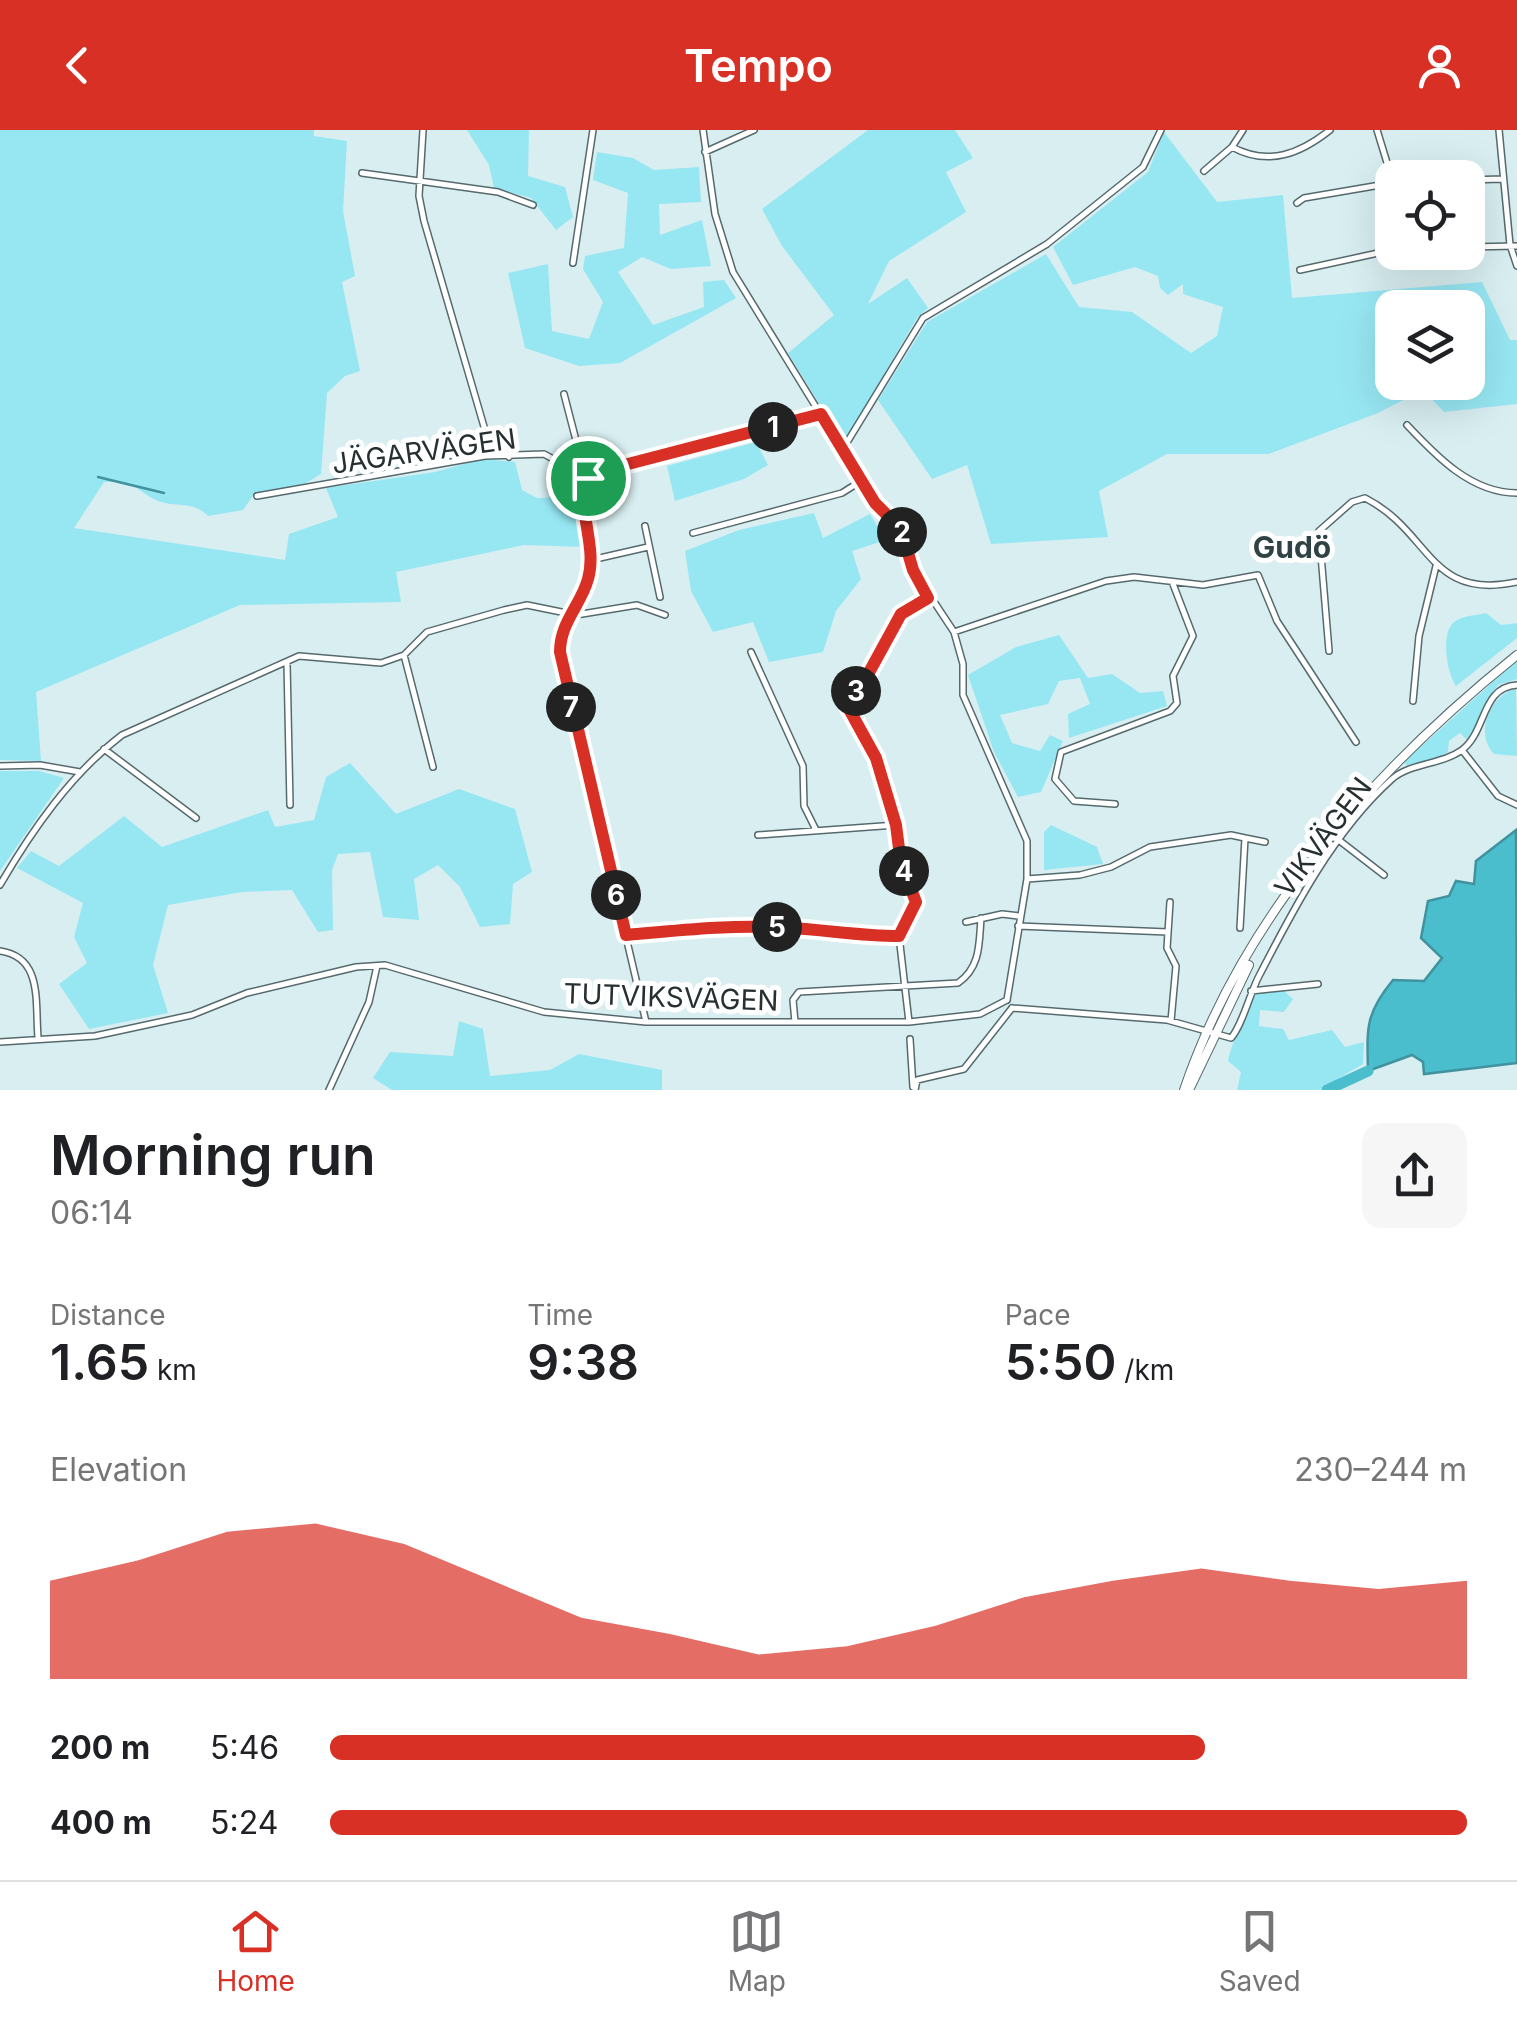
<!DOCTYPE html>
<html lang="en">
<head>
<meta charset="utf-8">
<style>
	:root { --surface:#fff; --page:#f6f6f6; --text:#202124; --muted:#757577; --line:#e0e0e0; --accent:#d93025 }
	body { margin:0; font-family:Inter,sans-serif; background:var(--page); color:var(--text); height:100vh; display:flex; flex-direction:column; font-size:38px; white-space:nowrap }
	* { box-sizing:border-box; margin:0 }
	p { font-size:32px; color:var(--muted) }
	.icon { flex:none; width:55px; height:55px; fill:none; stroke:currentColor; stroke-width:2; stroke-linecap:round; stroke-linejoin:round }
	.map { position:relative; height:960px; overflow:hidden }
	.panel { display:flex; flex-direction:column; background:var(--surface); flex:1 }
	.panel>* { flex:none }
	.buttons { position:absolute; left:1375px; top:30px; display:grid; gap:20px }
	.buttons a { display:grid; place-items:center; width:110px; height:110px; border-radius:20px; background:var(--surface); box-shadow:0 10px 40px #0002; font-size:50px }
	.pin { position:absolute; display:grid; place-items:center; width:85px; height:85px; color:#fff; margin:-42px; border:5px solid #fff; border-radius:50%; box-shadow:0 2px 10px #0007 }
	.km { position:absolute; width:50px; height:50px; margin:-25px; border-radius:50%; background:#222; color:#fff; font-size:28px; line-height:50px; text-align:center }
	.round { display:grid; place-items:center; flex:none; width:105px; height:105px; border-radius:20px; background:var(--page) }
	.overview { display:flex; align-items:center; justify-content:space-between; height:170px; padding:0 50px }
	h1 { font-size:55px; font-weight:600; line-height:75px }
	.stats { display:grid; grid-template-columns:repeat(3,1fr); gap:15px; height:170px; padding:10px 50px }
	.stats div { display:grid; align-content:center }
	.stats b { font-size:50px; font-weight:600 }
	.stats small { font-size:28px; font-weight:400 }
	.stats p { font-size:28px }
	.chart { height:280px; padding:20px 50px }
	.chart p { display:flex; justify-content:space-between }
	.chart svg { width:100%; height:180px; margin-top:10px; fill:var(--accent); opacity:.7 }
	ul { padding:0 50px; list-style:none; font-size:32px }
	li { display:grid; grid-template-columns:160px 120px 1fr; align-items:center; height:75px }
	li i { height:25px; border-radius:12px; background:var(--accent) }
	header { display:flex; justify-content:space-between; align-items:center; height:130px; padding:0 50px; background:var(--accent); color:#fff; font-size:45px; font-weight:600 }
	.tab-bar { display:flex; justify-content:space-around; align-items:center; height:140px; border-top:2px solid var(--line); background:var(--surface); font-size:28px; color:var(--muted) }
	.tab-bar a { display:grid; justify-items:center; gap:5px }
	.tab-bar .current { color:var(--accent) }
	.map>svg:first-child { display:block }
	.green { fill:#97e7f3; fill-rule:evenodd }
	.water { fill:#4abecd; stroke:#40939e; stroke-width:2.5 }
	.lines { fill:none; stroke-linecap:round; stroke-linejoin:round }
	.stream { stroke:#40939e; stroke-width:2.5 }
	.river { stroke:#4abecd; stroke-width:11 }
	.street-casing { stroke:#566a6d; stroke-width:8 }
	.secondary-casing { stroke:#566a6d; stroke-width:10 }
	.street { stroke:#fff; stroke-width:5 }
	.secondary { stroke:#fff; stroke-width:8 }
	.route-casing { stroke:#fff; stroke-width:20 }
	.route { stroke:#d93025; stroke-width:12 }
	.labels { text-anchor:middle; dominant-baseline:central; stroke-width:10; stroke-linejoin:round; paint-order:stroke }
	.street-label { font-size:28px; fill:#273031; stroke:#fff }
	.neighbourhood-label { font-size:30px; font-weight:bold; fill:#2f4244; stroke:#fff }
</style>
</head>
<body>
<header><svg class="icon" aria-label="back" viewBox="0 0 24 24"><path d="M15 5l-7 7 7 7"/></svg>Tempo<svg class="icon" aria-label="person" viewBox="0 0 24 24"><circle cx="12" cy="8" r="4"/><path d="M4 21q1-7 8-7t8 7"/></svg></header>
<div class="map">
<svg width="1517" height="960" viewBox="0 0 1517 960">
	<rect width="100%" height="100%" fill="#d8eef1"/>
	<!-- green -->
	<path class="green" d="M0 0H314V6L347 11 343 81 355 146 342 152 360 241 345 246 327 263 321 344 301 356 255 363 243 380 208 386C191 369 175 379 156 370 134 359 133 349 104 352L74 398 285 430 289 404 338 387 326 358 435 342 482 329 515 332 522 360 537 368 578 366 584 417 524 415 396 442 401 472 240 475 36 562 41 631 0 630Z
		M467 0H529L528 46 565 57 573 87 556 100 531 68 494 58 489 35Z
		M868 0H955L973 28 946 42 966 82 889 131 868 174 907 148 928 178 917 188 847 307 838 304 788 223 834 185 782 116 762 79Z
		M1164 2 1217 72 1283 65 1292 168 1482 152 1510 210H1517V274L1444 282 1423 260 1378 283 1269 324H1167L1099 361 1108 407 991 414 967 335 932 349 878 270 927 192 1046 124 1079 177 1132 182 1191 223 1217 206 1223 177 1183 164V154L1168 165 1160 158 1158 146 1135 137 1073 155 1053 117 1148 42ZM1392 178H1468V252H1392Z
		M597 22 633 28 654 40 699 37 701 72 659 74 660 105 702 90 711 136 671 139 642 127 618 142 653 195 704 177 703 152 724 150 736 168 620 233 579 236 525 218 508 143 548 134 552 201 589 209 603 172 583 139 585 126 624 118 628 63 593 50Z
		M756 312 768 335 744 349 675 371 667 336Z
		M814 383 823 408 870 384 886 410 852 421 861 449 836 481 823 522 769 532 753 492 713 502 691 461 685 421 739 400Z
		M1486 483 1501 495 1517 493V508L1456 556C1447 543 1440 504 1454 492 1461 486 1477 485 1486 483Z
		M1059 505 1088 548 1112 544 1140 563 1163 561 1167 576 1069 608 1068 584 1090 574 1080 548 1059 551 1048 574 1000 585 1012 613 1040 621 1050 605 1063 611 1041 662 1018 667 994 622 968 545 1016 517Z
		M1517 530V549L1498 555 1467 610 1460 603 1449 611 1448 622 1427 634 1408 637 1404 632Z
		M1516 558 1517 626 1494 624C1474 603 1490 566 1516 558Z
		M350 633 396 684 459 659 515 679 532 742 513 754 510 794 480 797 460 757 438 735 414 749 419 790 383 787 370 722 338 724 332 740 333 800 318 802 292 760 242 762 168 775 153 835 168 883 89 899 59 854 87 833 74 807 83 773 17 738 31 721 59 736 124 686 162 717 268 680 275 697 314 690 326 647Z
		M0 641H39L64 648 0 741Z
		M1051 695 1097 717 1103 734 1044 740V702Z
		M1284 861 1293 869 1284 882 1260 880 1259 896 1283 899 1289 910 1332 900 1345 917 1364 912 1363 934 1319 960H1237L1241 942 1228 931C1229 922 1247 875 1253 864Z
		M459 891 483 899 490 946 550 940 579 924 662 940V960H392L373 948 390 922 453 926Z"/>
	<!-- water -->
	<path class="water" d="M1516 700 1517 933 1424 944 1423 932 1412 925 1368 941C1367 898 1365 884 1393 850L1424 851 1442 828 1421 808 1428 771 1449 766 1456 751 1474 754 1476 731Z"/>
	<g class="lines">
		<!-- stream -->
		<path class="stream" d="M98 347 164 363"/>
		<!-- river -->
		<path class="river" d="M1327 960 1368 941"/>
		<defs>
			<path id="street" d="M423 0 419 66 424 91 485 300 509 327
				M703 0 715 84 733 142 875 373 901 399 913 440 954 502 963 534V565L1027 711V749L1007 870
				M1377 0 1392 49
				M1499 0 1510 115 1517 136
				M1232 17 1243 0
				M705 22 754 0
				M1204 41 1232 17C1269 37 1301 23 1330 0
				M362 43 498 62 533 75
				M1468 50 1502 49
				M1297 73 1304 68 1392 53
				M1468 117 1517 116
				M573 133 593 0
				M1300 140 1392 120
				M564 264 578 318 577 339
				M1407 295C1436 326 1471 363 1517 363
				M843 319 923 188 1047 114 1143 37 1161 0
				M588 348C575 380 598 417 588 450 580 476 560 493 559 522L646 892
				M257 366 485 326 544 324 588 348 821 284
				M645 396 660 467
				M693 403 842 363 861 351
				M591 430 648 417
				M954 502 1106 451 1134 447 1203 455 1258 445 1277 491 1356 612
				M1329 521 1319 401 1352 372 1365 368C1432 402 1428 471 1517 452
				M751 522 803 636 804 676 816 700
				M404 525 433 637
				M287 533 290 675
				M1413 571 1419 506 1436 436
				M104 619 196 688
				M1462 620 1498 666 1517 675
				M0 636 40 635 80 642
				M1115 674 1074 671 1055 649 1061 622 1170 581 1177 573 1173 546 1193 506 1173 454
				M758 705 896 695
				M1245 708 1265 712
				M1340 711 1384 745
				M1027 749 1080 745 1111 737 1150 717 1231 705 1245 708 1240 798
				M0 755C32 700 71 644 122 605L299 526 381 533 404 525 427 502 504 480 527 475 576 485 637 475 665 485
				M1170 772 1167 818 1176 836 1171 891
				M966 792 1002 784 1019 786
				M1018 796 1168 802
				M626 805C681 800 735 794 790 798 827 800 861 806 899 806
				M0 821C43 827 35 872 38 907
				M1251 861 1318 854
				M1012 878 1167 890 1231 908C1242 896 1250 863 1259 846 1294 778 1334 701 1392 649 1410 633 1441 635 1462 620 1487 601 1481 557 1517 555
				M795 892 793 870 799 862 958 853C981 837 979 813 981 788
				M909 892 899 806 916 772C898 727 896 667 875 627 867 611 857 596 849 579L901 483 928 468
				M910 909 913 957
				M0 912 95 906 192 885 247 863 356 837 385 835 544 882 646 892H909L980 884 1007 870
				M329 960 369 872 377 836
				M915 960 917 950 964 939 1012 878"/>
			<path id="secondary" d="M1184 960C1243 786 1376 638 1517 525
				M1189 960 1249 835"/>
		</defs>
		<!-- street casing -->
		<use href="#street" class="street-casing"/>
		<!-- secondary casing -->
		<use href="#secondary" class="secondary-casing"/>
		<!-- street -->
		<use href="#street" class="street"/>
		<!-- secondary -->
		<use href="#secondary" class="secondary"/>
	</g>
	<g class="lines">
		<defs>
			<path id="route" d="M821 284 875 373 901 399 913 440 928 468 901 484 849 579 876 628 896 695 901 734 916 772 899 806C861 806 827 800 790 798 735 794 681 800 626 805L560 522C560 492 581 475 588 449 597 418 579 385 585 354L601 341Z"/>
		</defs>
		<!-- route casing -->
		<use href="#route" class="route-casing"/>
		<!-- route -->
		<use href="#route" class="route"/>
	</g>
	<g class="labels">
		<!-- street labels -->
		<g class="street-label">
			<text transform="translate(424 321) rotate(-8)">JÄGARVÄGEN</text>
			<text transform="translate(1323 707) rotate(-53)">VIKVÄGEN</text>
			<text transform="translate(671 867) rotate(2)">TUTVIKSVÄGEN</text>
		</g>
		<!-- neighbourhood labels -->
		<g class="neighbourhood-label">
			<text x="1292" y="417">Gudö</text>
		</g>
	</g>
</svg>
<div class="buttons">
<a><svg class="icon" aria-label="locate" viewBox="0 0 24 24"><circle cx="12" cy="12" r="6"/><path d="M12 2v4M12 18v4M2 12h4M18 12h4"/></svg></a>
<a><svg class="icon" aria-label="layers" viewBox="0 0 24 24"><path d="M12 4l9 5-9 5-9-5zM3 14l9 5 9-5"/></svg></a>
</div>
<div class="pin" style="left:588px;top:348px;background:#1e9e55"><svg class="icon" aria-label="arrive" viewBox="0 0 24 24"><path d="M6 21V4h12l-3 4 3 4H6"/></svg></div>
<b class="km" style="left:773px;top:297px">1</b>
<b class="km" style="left:902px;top:402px">2</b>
<b class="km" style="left:856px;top:561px">3</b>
<b class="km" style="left:904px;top:741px">4</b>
<b class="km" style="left:777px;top:797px">5</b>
<b class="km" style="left:616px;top:765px">6</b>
<b class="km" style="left:571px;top:577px">7</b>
</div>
<section class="panel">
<div class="overview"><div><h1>Morning run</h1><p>06:14</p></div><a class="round"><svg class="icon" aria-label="share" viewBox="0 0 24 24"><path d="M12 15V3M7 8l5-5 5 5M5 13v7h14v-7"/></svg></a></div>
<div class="stats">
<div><p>Distance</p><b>1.65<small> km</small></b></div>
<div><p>Time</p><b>9:38</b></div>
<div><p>Pace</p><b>5:50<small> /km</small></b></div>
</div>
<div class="chart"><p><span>Elevation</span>230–244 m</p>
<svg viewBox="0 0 160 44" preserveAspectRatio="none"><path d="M0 44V20L10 15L20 8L30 6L40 11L50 20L60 29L70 33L80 38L90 36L100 31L110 24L120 20L130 17L140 20L150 22L160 20V44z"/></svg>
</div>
<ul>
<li><b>200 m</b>5:46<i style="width:77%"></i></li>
<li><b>400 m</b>5:24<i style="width:100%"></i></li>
</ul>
</section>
<nav class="tab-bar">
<a class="current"><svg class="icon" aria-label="home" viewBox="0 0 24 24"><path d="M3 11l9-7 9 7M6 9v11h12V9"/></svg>Home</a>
<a><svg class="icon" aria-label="map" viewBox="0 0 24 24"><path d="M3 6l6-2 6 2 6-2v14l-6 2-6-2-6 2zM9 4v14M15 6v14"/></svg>Map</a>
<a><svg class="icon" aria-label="saved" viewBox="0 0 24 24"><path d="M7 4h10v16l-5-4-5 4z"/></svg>Saved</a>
</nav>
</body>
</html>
